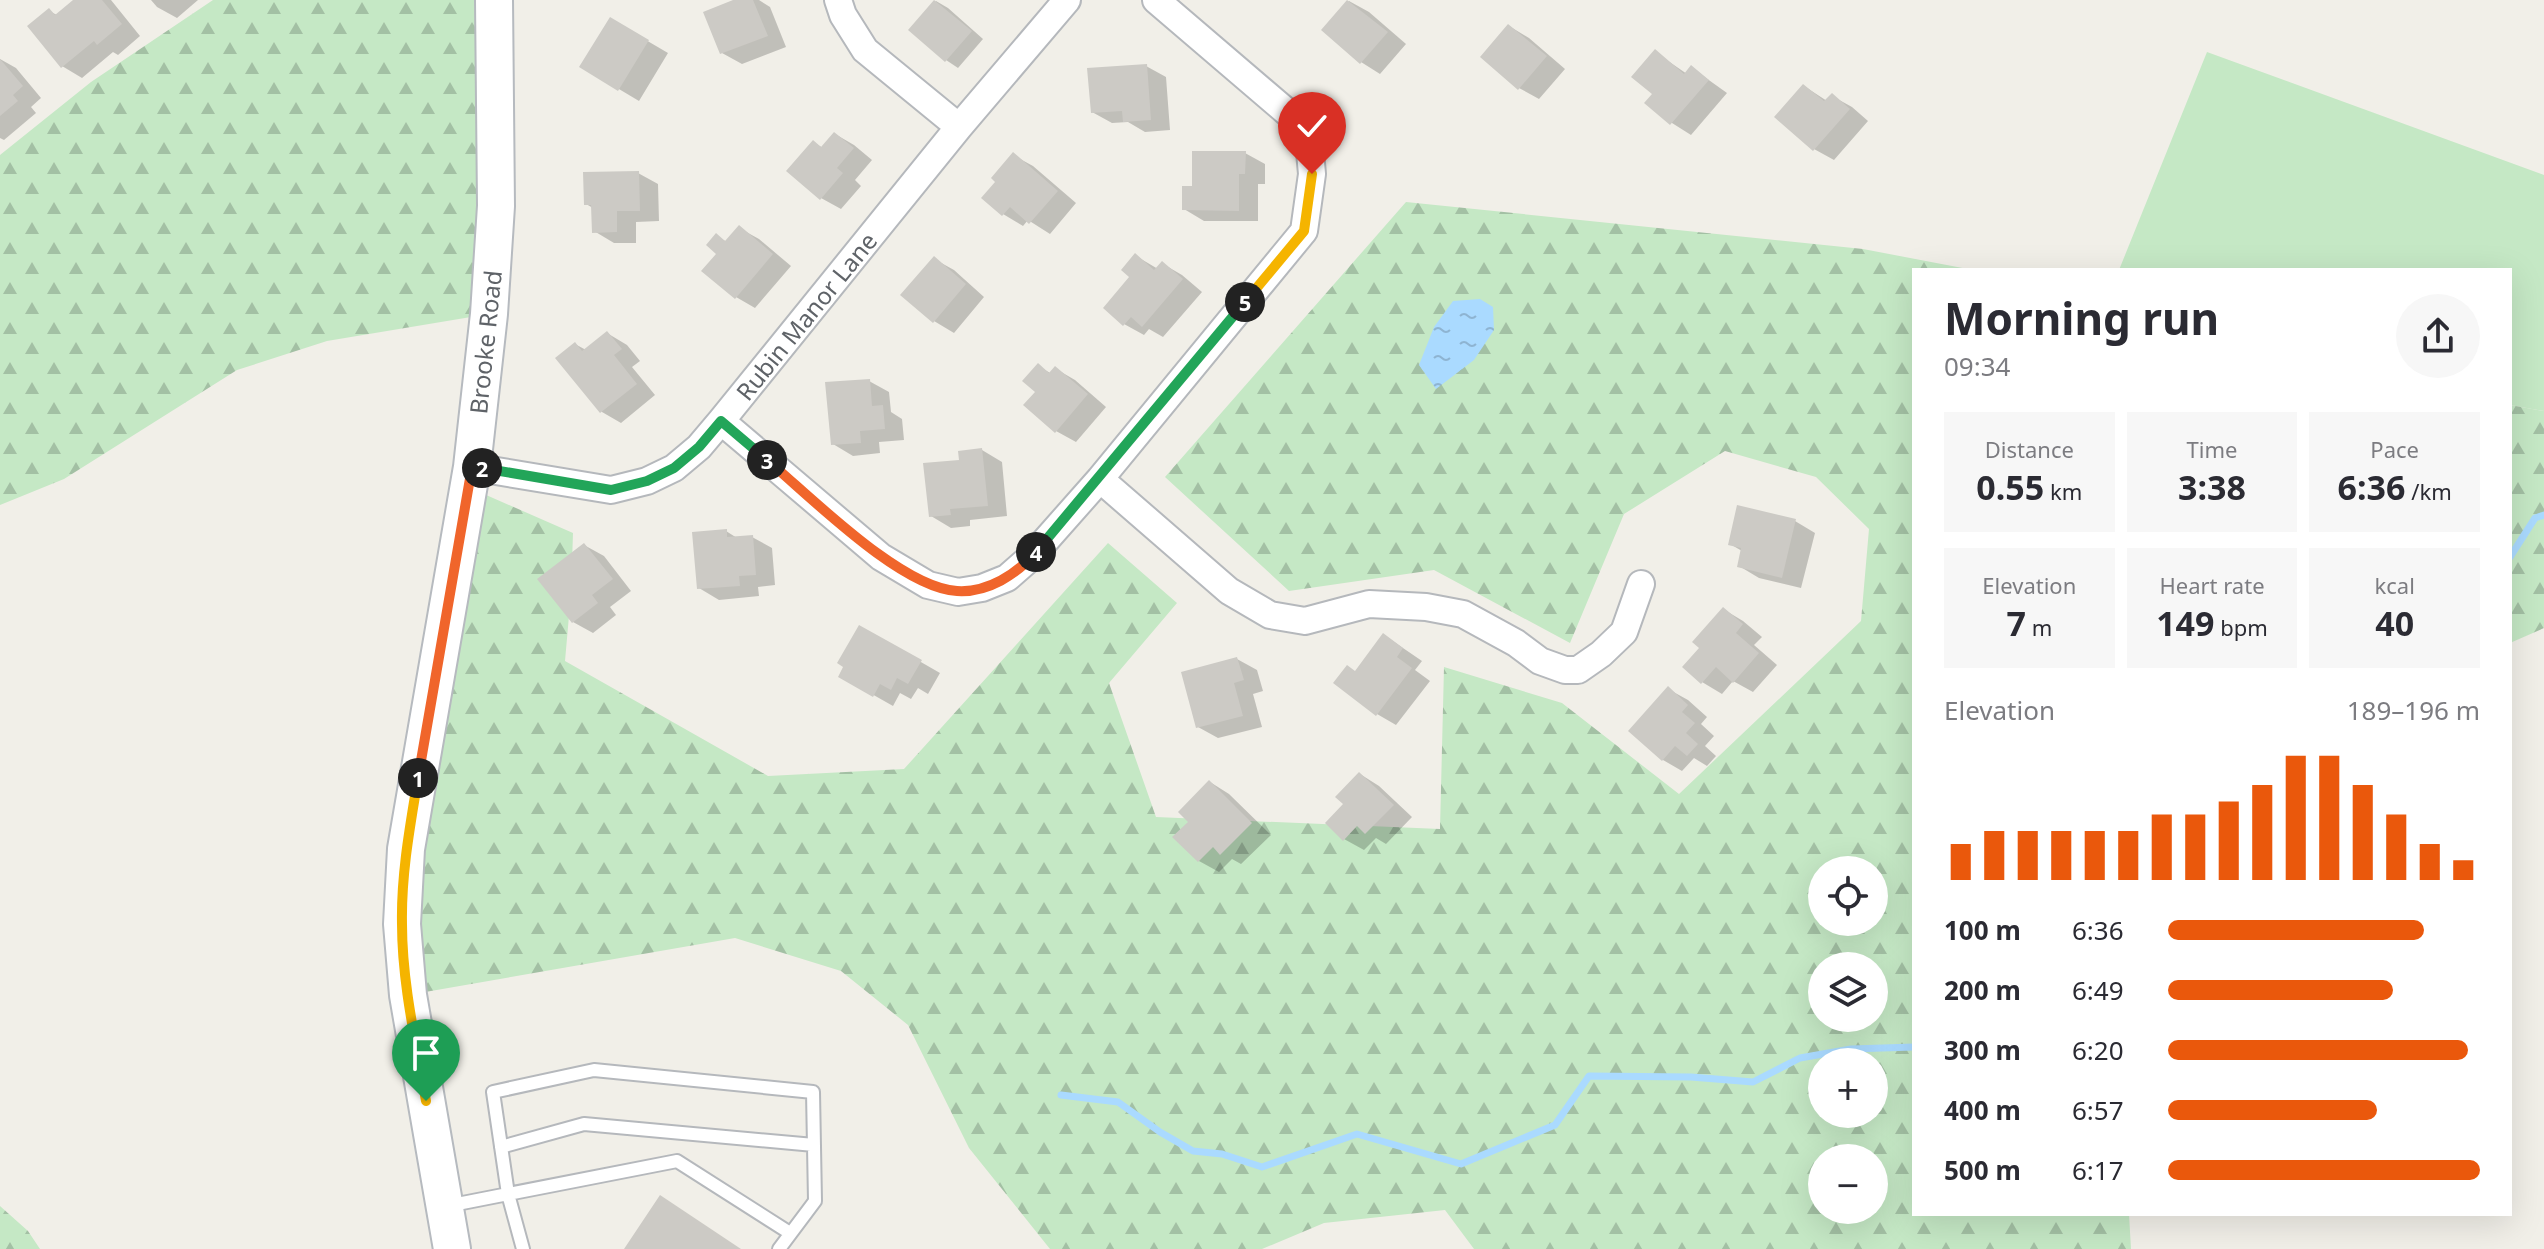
<!DOCTYPE html>
<html lang="en">
<head>
<meta charset="utf-8">
<style>
	:root { --surface:#fff; --page:#f7f7f7; --text:#2b2b33; --muted:#7c7c81; --accent:#ea580c }
	body { margin:0; font-family:"Noto Sans",sans-serif; background:var(--page); color:var(--text); height:100vh; display:flex; flex-direction:column; font-size:30px; white-space:nowrap }
	* { box-sizing:border-box; margin:0 }
	p { font-size:26px; color:var(--muted) }
	.icon { flex:none; width:44px; height:44px; fill:none; stroke:currentColor; stroke-width:2; stroke-linecap:round; stroke-linejoin:round }
	.map { position:relative; flex:1; overflow:hidden }
	.panel { position:absolute; left:1912px; top:268px; width:600px; height:948px; display:flex; flex-direction:column; background:var(--surface); border-radius:0px; box-shadow:0 8px 32px #0002 }
	.panel>* { flex:none }
	.controls { position:absolute; left:1808px; top:856px; display:grid; gap:16px }
	.controls a { display:grid; place-items:center; width:80px; height:80px; border-radius:50%; background:var(--surface); box-shadow:0 8px 32px #0002; font-size:40px }
	.pin { position:absolute; display:grid; place-items:center; width:68px; height:68px; color:#fff; margin:-82px -34px; border-radius:50% 50% 50% 0; rotate:-45deg; box-shadow:0 0 8px #0007 }
	.pin .icon { rotate:45deg }
	.km { position:absolute; width:40px; height:40px; margin:-20px; border-radius:50%; background:#222; color:#fff; font-size:22px; line-height:40px; text-align:center }
	.round { display:grid; place-items:center; flex:none; width:84px; height:84px; border-radius:42px; background:var(--page) }
	.summary { display:flex; align-items:center; justify-content:space-between; height:136px; padding:0 32px }
	h1 { font-size:44px; font-weight:700; line-height:60px }
	.stats { display:grid; grid-template-columns:repeat(3,1fr); gap:12px; height:136px; padding:8px 32px }
	.stats div { display:grid; align-content:center; border-radius:0px; background:var(--page); text-align:center }
	.stats b { font-size:34px; font-weight:700 }
	.stats small { font-size:22px; font-weight:400 }
	.stats p { font-size:22px }
	.chart { height:224px; padding:16px 32px }
	.chart p { display:flex; justify-content:space-between }
	.chart svg { width:100%; height:144px; margin-top:8px; stroke:var(--accent); stroke-width:6 }
	ul { padding:0 32px; list-style:none; font-size:26px }
	li { display:grid; grid-template-columns:128px 96px 1fr; align-items:center; height:60px }
	li i { height:20px; border-radius:10px; background:var(--accent) }
	.map>svg:first-child { display:block }
	.green { fill:#c5e8c5 }
	.forest { fill:url(#forest-firs); fill-rule:evenodd }
	.water { fill:url(#water-ripples) }
	.shadow { fill:#0003 }
	.lines { fill:none; stroke-linecap:round; stroke-linejoin:round }
	.stream { stroke:#aadaff; stroke-width:7 }
	.building { fill:#cccac5 }
	.lane-casing { stroke:#b5b8bc; stroke-width:16 }
	.street-casing { stroke:#b5b8bc; stroke-width:30 }
	.secondary-casing { stroke:#b6babf; stroke-width:40 }
	.lane { stroke:#fff; stroke-width:12 }
	.street { stroke:#fff; stroke-width:26 }
	.secondary { stroke:#fff; stroke-width:36 }
	.split-1-casing { stroke:#fff; stroke-width:16 }
	.split-2-casing { stroke:#fff; stroke-width:16 }
	.split-3-casing { stroke:#fff; stroke-width:16 }
	.split-4-casing { stroke:#fff; stroke-width:16 }
	.split-5-casing { stroke:#fff; stroke-width:16 }
	.split-6-casing { stroke:#fff; stroke-width:16 }
	.split-1 { stroke:#f5b400; stroke-width:10 }
	.split-2 { stroke:#f0652b; stroke-width:10 }
	.split-3 { stroke:#22a559; stroke-width:10 }
	.split-4 { stroke:#f0652b; stroke-width:10 }
	.split-5 { stroke:#22a559; stroke-width:10 }
	.split-6 { stroke:#f5b400; stroke-width:10 }
	.labels { text-anchor:middle; dominant-baseline:central; stroke-width:6; stroke-linejoin:round; paint-order:stroke }
	.street-label { font-size:24px; fill:#5f6368; stroke:#fff }
</style>
</head>
<body>
<div class="map">
<svg width="2544" height="1249" viewBox="0 0 2544 1249">
	<defs>
		<pattern id="forest-firs" width="22" height="20" patternUnits="userSpaceOnUse" patternTransform="scale(2)"><rect width="22" height="20" fill="#c5e8c5"/><path d="M5 1l3.5 6h-7zM16 11l3.5 6h-7z" fill="#a3c0a4"/></pattern>
		<pattern id="water-ripples" width="26" height="14" patternUnits="userSpaceOnUse" patternTransform="scale(2)"><rect width="26" height="14" fill="#aadaff"/><path d="M2 4q2-2 4 0t4 0M15 11q2-2 4 0t4 0" fill="none" stroke="#8eb4d2"/></pattern>
	</defs>
	<rect width="100%" height="100%" fill="#f1efe8"/>
	<!-- green -->
	<path class="green" d="M2207 52 2544 175V411L2510 405V270H2119Z"/>
	<!-- forest -->
	<path class="forest" d="M213 0H488L489 314 327 341 237 370 64 479 0 505V155L91 82Z
		M1406 202 1863 249 1973 270H1914V1214H2129L2131 1249H1474L1445 1210 1324 1223 1262 1249H1050L969 1148 908 1025 841 971 735 938 408 995 402 924 468 487 573 533 571 593 565 661 768 776 904 769 1108 543 1177 603 1109 683 1156 817 1440 829 1444 667 1562 703 1679 794 1861 621 1869 529 1816 477 1725 451 1624 514 1570 643 1434 570 1289 591 1165 477ZM1822 870H1874V922H1822ZM1822 966H1874V1018H1822ZM1822 1062H1874V1114H1822ZM1822 1158H1874V1210H1822Z
		M2510 405 2544 411V628L2510 643Z
		M0 1206 28 1231 40 1249H0Z"/>
	<!-- water -->
	<path class="water" d="M1480 299 1493 307 1494 330 1474 360 1436 389 1419 365 1434 327 1453 301Z"/>
	<!-- shadow -->
	<path class="shadow" d="M76 0H111L140 36 118 55 113 52 82 78 62 66 49 11 57 15Z
		M151 0H198L177 18 157 7Z
		M739 0H759L770 7 786 47 742 64 722 53Z
		M936 1 948 8 983 39 958 68 946 60 910 30Z
		M1349 1 1369 12 1406 44 1380 74 1361 62 1324 30Z
		M610 19 668 53 639 101 582 67Z
		M1509 26 1529 38 1565 69 1539 99 1519 88Z
		M1655 52 1687 74 1692 68 1727 93 1691 135 1672 123 1647 103 1655 94Z
		M0 59 16 68 41 98 31 107 36 113 4 140 0 138Z
		M1146 66 1166 77 1170 130 1145 132 1128 122 1112 123 1092 112Z
		M1804 86 1827 101 1832 96 1852 107 1868 121 1834 160 1814 149Z
		M835 134 854 145 872 160 855 180 861 186 841 209 821 198 813 142 823 148Z
		M1245 153 1265 164V184H1258V221H1204L1184 209 1194 188Z
		M1013 155 1033 166 1076 203 1050 234 1028 220 1023 226 1003 214 998 182Z
		M638 173 658 184 659 221 636 222V243H614L594 231 593 208 586 204Z
		M739 228 759 239 791 266 755 308 736 297 718 254 716 236 727 242Z
		M1136 256 1158 269 1163 264 1182 275 1202 292 1163 337 1149 329 1144 335 1124 324Z
		M934 259 954 270 984 297 954 333 934 321Z
		M607 333 627 345 640 361 632 367 655 395 621 423 602 412 558 358 575 344 586 350Z
		M1038 366 1052 374 1056 369 1075 380 1106 407 1076 442 1056 431 1037 391Z
		M869 381 889 392 891 412 902 419 904 440 879 442 880 453 853 456 833 444Z
		M982 450 1002 462 1007 516 970 520V526L951 528 931 516 961 461Z
		M1795 521 1815 533 1801 588 1759 578 1739 566 1742 551 1730 544Z
		M726 531 737 538 752 537 772 548 775 585 758 587 759 596 719 600 699 588Z
		M584 545 604 556 631 591 610 607 616 615 593 633 573 622Z
		M1723 609 1743 621 1762 637 1754 645 1777 665 1753 692 1733 681 1722 694 1702 682V648Z
		M860 627 940 673 928 694 918 688 911 699 900 693 893 706 840 676Z
		M1384 635 1422 661 1415 670 1430 681 1396 725 1377 714 1356 672Z
		M1237 659 1257 670 1263 691 1253 694 1262 727 1218 738 1198 727Z
		M1668 689 1688 700 1707 717 1701 724 1714 736 1705 746 1716 756 1707 766 1694 758 1682 771 1663 760Z
		M1360 774 1379 786 1412 817 1386 844 1376 838 1364 850 1344 839 1346 804Z
		M1210 782 1229 794 1271 835 1241 864 1232 859 1219 872 1199 861 1191 822Z"/>
	<g class="lines">
		<!-- stream -->
		<path class="stream" d="M2510 557 2535 518 2544 515
			M1061 1095 1118 1102 1160 1132 1193 1151 1222 1154 1262 1167 1357 1134 1461 1164 1555 1125 1589 1076 1691 1077 1753 1082 1800 1058 1851 1049 1914 1047"/>
	</g>
	<!-- building -->
	<path class="building" d="M73 0H102L122 24 97 45 94 41 61 68 27 26 49 8 55 15Z
		M733 0H753L768 36 720 54 703 12Z
		M934 0 972 31 945 62 908 30Z
		M1347 0 1388 32 1360 64 1321 30Z
		M610 17 649 40 618 91 579 67Z
		M1508 24 1547 56 1518 90 1480 57Z
		M1655 49 1684 74 1691 65 1709 80 1670 125 1644 103 1652 94 1631 77Z
		M0 59 23 86 13 95 18 101 0 116Z
		M1147 64 1151 120 1123 122 1122 111 1091 113 1087 68Z
		M1803 84 1824 101 1832 93 1850 109 1813 151 1774 117Z
		M834 132 854 148 837 168 843 173 820 200 786 171 813 140 821 147Z
		M1192 151H1246L1245 174H1239V211L1182 210V186H1192Z
		M1013 152 1058 191 1029 224 1010 207 1002 216 981 198 995 182 991 178Z
		M639 171 640 211H617V232L592 233 591 205H584L583 172Z
		M739 225 773 254 735 299 701 271 716 254 706 245 716 233 725 241Z
		M1135 253 1154 270 1162 261 1183 279 1142 327 1131 317 1123 326 1103 308 1129 277 1121 270Z
		M934 256 966 284 933 323 900 295Z
		M607 331 622 349 614 355 637 384 600 413 555 358 575 342 582 351Z
		M1038 363 1049 373 1055 366 1088 394 1055 433 1023 405 1035 392 1022 381Z
		M870 379 872 406 883 405 885 429 860 431 861 443 831 445 825 382Z
		M982 448 988 506 950 509 951 515 929 517 923 463 959 460 958 451Z
		M1737 505 1796 519 1782 578 1737 567 1741 548 1728 545Z
		M727 529V537L753 535 756 575 739 576 740 586 697 589 692 532Z
		M584 543 613 579 592 595 598 603 572 623 537 579Z
		M1723 607 1743 624 1736 633 1759 653 1733 683 1716 667 1701 684 1682 667 1699 648 1692 642Z
		M859 625 922 660 908 684 897 678 891 690 880 684 873 697 838 677 843 667 837 663Z
		M1383 633 1403 648 1397 657 1412 668 1376 716 1333 683 1347 665 1355 671Z
		M1237 657 1244 680 1234 683 1243 716 1196 728 1181 672Z
		M1668 686 1688 705 1682 712 1695 723 1686 733 1698 744 1687 756 1675 746 1662 761 1628 731Z
		M1359 772 1394 805 1365 834 1357 826 1343 841 1325 823 1343 804 1335 797Z
		M1209 780 1252 823 1220 855 1213 847 1198 862 1172 837 1188 822 1178 812Z
		M660 1195 741 1249H624Z"/>
	<g class="lines">
		<defs>
			<path id="lane" d="M501 1147 584 1124 814 1145
				M447 1206 508 1194 493 1092 594 1070 813 1092 815 1201 779 1249
				M523 1249 508 1194 677 1161 790 1233"/>
			<path id="street" d="M838 0 843 15 865 50 959 127
				M721 421 881 557 928 585 958 592 982 588 1007 578 1031 557 1100 479 1304 231 1312 174 1310 152 1295 119 1156 0
				M472 467 611 490 647 481 674 468 699 447 721 421 959 127 1067 0
				M1100 479 1229 591 1270 615 1305 621 1369 604 1426 607 1463 614 1516 643 1540 661 1565 670H1578L1601 654 1624 632 1641 584"/>
			<path id="secondary" d="M452 1249 408 995 402 924 406 849 472 467 489 314 496 206 494 0"/>
		</defs>
		<!-- lane casing -->
		<use href="#lane" class="lane-casing"/>
		<!-- street casing -->
		<use href="#street" class="street-casing"/>
		<!-- secondary casing -->
		<use href="#secondary" class="secondary-casing"/>
		<!-- lane -->
		<use href="#lane" class="lane"/>
		<!-- street -->
		<use href="#street" class="street"/>
		<!-- secondary -->
		<use href="#secondary" class="secondary"/>
	</g>
	<g class="lines">
		<defs>
			<path id="split-1" d="M418 778C410 826 401 875 402 924 402 983 416 1043 426 1101"/>
			<path id="split-2" d="M418 778 472 467 482 468"/>
			<path id="split-3" d="M482 468 611 490 647 481 674 468 699 447 721 421 767 460"/>
			<path id="split-4" d="M767 460C811 497 901 588 957 591 988 593 1017 574 1036 552"/>
			<path id="split-5" d="M1036 552 1245 302"/>
			<path id="split-6" d="M1245 302 1304 231 1312 174"/>
		</defs>
		<!-- split-1 casing -->
		<use href="#split-1" class="split-1-casing"/>
		<!-- split-2 casing -->
		<use href="#split-2" class="split-2-casing"/>
		<!-- split-3 casing -->
		<use href="#split-3" class="split-3-casing"/>
		<!-- split-4 casing -->
		<use href="#split-4" class="split-4-casing"/>
		<!-- split-5 casing -->
		<use href="#split-5" class="split-5-casing"/>
		<!-- split-6 casing -->
		<use href="#split-6" class="split-6-casing"/>
		<!-- split-1 -->
		<use href="#split-1" class="split-1"/>
		<!-- split-2 -->
		<use href="#split-2" class="split-2"/>
		<!-- split-3 -->
		<use href="#split-3" class="split-3"/>
		<!-- split-4 -->
		<use href="#split-4" class="split-4"/>
		<!-- split-5 -->
		<use href="#split-5" class="split-5"/>
		<!-- split-6 -->
		<use href="#split-6" class="split-6"/>
	</g>
	<g class="labels">
		<!-- street labels -->
		<g class="street-label">
			<text transform="translate(806 316) rotate(-51)">Rubin Manor Lane</text>
			<text transform="translate(485 342) rotate(-84)">Brooke Road</text>
		</g>
	</g>
</svg>
<div class="controls">
<a><svg class="icon" aria-label="locate" viewBox="0 0 24 24"><circle cx="12" cy="12" r="6"/><path d="M12 2v4M12 18v4M2 12h4M18 12h4"/></svg></a>
<a><svg class="icon" aria-label="layers" viewBox="0 0 24 24"><path d="M12 4l9 5-9 5-9-5zM3 14l9 5 9-5"/></svg></a>
<a>+</a>
<a>−</a>
</div>
<div class="pin" style="left:426px;top:1101px;background:#1e9e55"><svg class="icon" aria-label="arrive" viewBox="0 0 24 24"><path d="M6 21V4h12l-3 4 3 4H6"/></svg></div>
<div class="pin" style="left:1312px;top:174px;background:#d93025"><svg class="icon" aria-label="check" viewBox="0 0 24 24"><path d="M5 12l5 5 9-10"/></svg></div>
<b class="km" style="left:418px;top:778px">1</b>
<b class="km" style="left:482px;top:468px">2</b>
<b class="km" style="left:767px;top:460px">3</b>
<b class="km" style="left:1036px;top:552px">4</b>
<b class="km" style="left:1245px;top:302px">5</b>
<section class="panel">
<div class="summary"><div><h1>Morning run</h1><p>09:34</p></div><a class="round"><svg class="icon" aria-label="share" viewBox="0 0 24 24"><path d="M12 15V3M7 8l5-5 5 5M5 13v7h14v-7"/></svg></a></div>
<div class="stats">
<div><p>Distance</p><b>0.55<small> km</small></b></div>
<div><p>Time</p><b>3:38</b></div>
<div><p>Pace</p><b>6:36<small> /km</small></b></div>
</div>
<div class="stats">
<div><p>Elevation</p><b>7<small> m</small></b></div>
<div><p>Heart rate</p><b>149<small> bpm</small></b></div>
<div><p>kcal</p><b>40</b></div>
</div>
<div class="chart"><p><span>Elevation</span>189–196 m</p>
<svg viewBox="0 0 160 44" preserveAspectRatio="none"><path d="M5 44V33M15 44V29M25 44V29M35 44V29M45 44V29M55 44V29M65 44V24M75 44V24M85 44V20M95 44V15M105 44V6M115 44V6M125 44V15M135 44V24M145 44V33M155 44V38"/></svg>
</div>
<ul>
<li><b>100 m</b>6:36<i style="width:82%"></i></li>
<li><b>200 m</b>6:49<i style="width:72%"></i></li>
<li><b>300 m</b>6:20<i style="width:96%"></i></li>
<li><b>400 m</b>6:57<i style="width:67%"></i></li>
<li><b>500 m</b>6:17<i style="width:100%"></i></li>
</ul>
</section>
</div>
</body>
</html>
